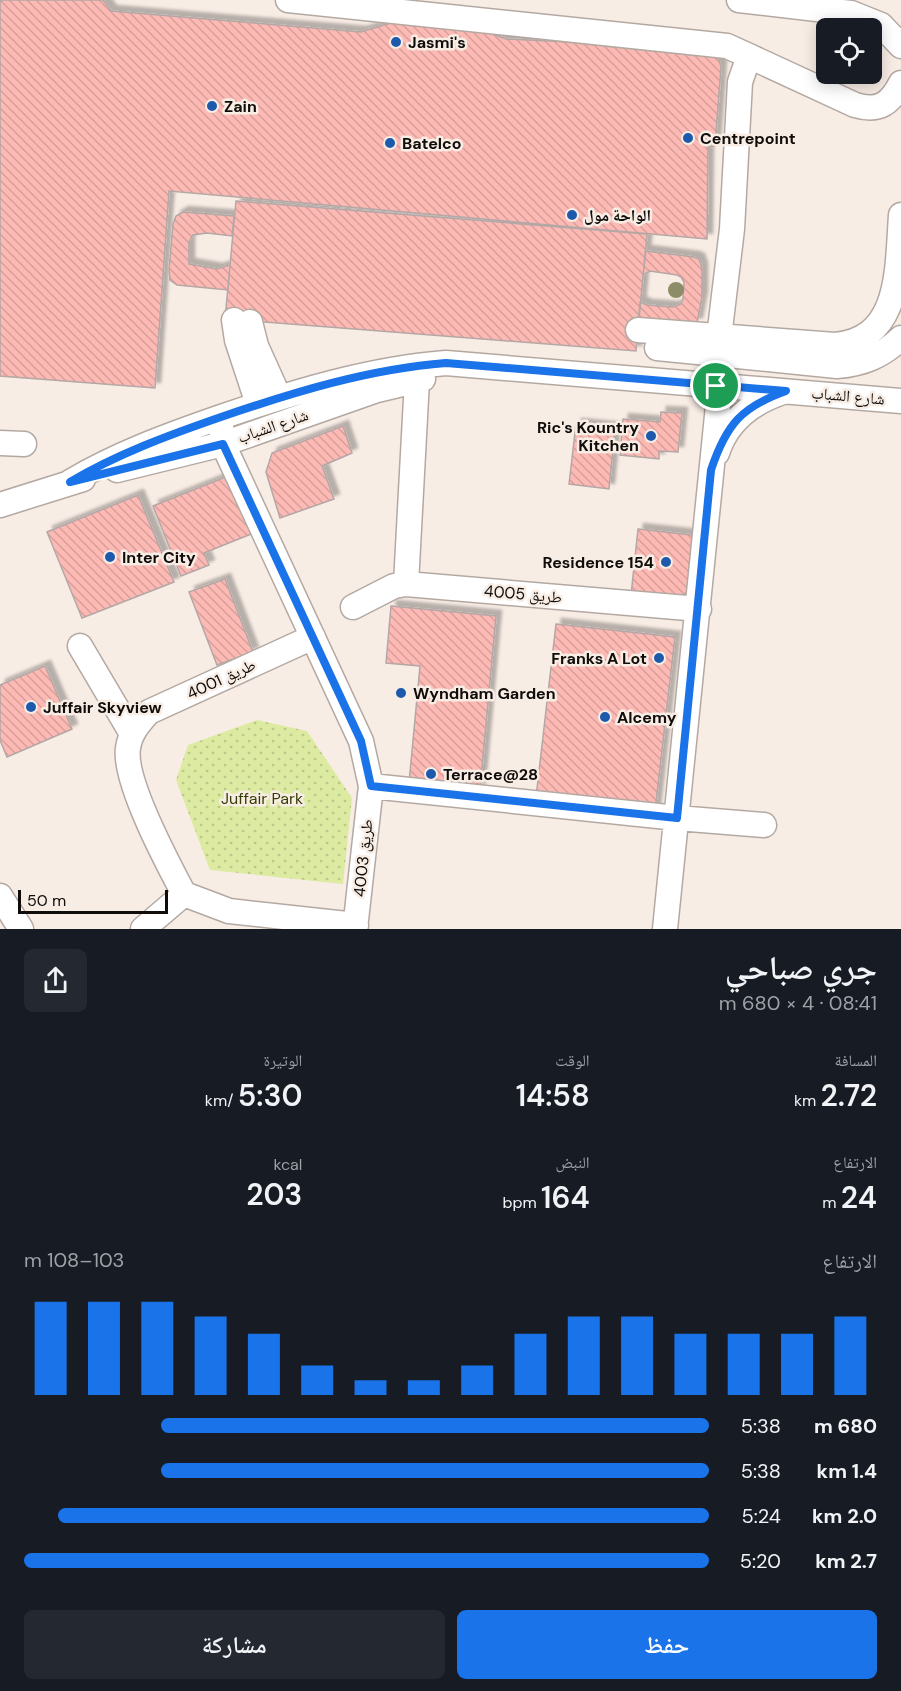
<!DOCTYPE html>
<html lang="ar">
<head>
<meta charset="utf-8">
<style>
	:root { --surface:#171b24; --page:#242831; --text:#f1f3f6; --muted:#9ea1a6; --accent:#1a73e8 }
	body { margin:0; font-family:"DM Sans","Noto Naskh Arabic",sans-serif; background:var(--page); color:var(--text); direction:rtl; height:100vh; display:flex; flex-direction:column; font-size:22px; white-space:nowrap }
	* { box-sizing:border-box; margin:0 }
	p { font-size:20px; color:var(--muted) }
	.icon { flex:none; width:33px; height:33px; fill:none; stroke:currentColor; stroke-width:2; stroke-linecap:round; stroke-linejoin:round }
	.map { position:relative; height:929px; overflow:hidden; direction:ltr }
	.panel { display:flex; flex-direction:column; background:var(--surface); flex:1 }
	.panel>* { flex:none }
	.controls { position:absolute; left:816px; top:18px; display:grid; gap:12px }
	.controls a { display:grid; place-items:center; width:66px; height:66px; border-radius:9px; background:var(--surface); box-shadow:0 3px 15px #0003; font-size:30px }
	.scale { position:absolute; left:18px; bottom:15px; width:150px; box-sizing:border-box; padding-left:6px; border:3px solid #0f0c09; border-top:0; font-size:16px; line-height:21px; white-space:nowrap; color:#0f0c09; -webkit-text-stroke:4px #f8ede5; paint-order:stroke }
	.pin { position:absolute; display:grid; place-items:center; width:51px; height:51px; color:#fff; margin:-26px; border:3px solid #fff; border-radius:50%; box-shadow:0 2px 6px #0007 }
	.round { display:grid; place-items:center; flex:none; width:63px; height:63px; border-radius:9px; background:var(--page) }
	.head { display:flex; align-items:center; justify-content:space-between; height:102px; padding:0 24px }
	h1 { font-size:33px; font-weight:600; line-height:45px }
	.metrics { display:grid; grid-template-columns:repeat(3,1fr); gap:9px; height:102px; padding:6px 24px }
	.metrics div { display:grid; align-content:center }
	.metrics b { font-size:30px; font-weight:600 }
	.metrics small { font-size:16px; font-weight:400 }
	.metrics p { font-size:16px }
	.chart { height:168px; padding:12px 24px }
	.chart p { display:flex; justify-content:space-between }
	.chart svg { width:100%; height:108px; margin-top:6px; stroke:var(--accent); stroke-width:6 }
	.button { display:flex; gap:12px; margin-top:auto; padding:12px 24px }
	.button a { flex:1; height:69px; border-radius:9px; background:var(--accent); color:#fff; font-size:24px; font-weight:600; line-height:69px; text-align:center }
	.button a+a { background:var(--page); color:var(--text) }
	ul { padding:0 24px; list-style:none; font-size:20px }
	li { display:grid; grid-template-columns:96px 72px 1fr; align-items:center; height:45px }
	li i { height:15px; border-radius:8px; background:var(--accent) }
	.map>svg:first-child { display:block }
	.green { fill:url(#green-dots) }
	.building { fill:url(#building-back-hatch); stroke:#b4a7a6; stroke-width:1.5; filter:url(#shadow) }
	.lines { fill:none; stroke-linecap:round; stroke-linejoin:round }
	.minor-casing { stroke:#b4a9a2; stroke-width:27 }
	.minor { stroke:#fff; stroke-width:24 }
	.tree { fill:#8d8c68 }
	.route-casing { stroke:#fff; stroke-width:12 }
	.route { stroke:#1a73e8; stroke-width:8 }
	.poi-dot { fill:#1e5aac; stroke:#f8ede5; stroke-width:2 }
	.labels { text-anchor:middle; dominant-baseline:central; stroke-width:5; stroke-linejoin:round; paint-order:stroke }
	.poi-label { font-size:16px; font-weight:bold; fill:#0f0c09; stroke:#f8ede5; text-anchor:start }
	.street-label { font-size:16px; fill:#0f0c09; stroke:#f8ede5 }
	.park-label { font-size:16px; fill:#353d02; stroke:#f8ede5 }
</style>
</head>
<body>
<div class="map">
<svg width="901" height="929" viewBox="0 0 901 929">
	<defs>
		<pattern id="green-dots" width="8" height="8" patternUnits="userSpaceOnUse" patternTransform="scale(1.5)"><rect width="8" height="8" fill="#dceba1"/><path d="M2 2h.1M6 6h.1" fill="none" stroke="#bcc889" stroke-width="1.8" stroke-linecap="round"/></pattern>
		<pattern id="building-back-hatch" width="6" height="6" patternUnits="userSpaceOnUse" patternTransform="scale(1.5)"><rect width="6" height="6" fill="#fdbab5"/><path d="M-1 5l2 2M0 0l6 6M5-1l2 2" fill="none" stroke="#d89f9a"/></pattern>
		<filter id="shadow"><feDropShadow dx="5.5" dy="-5.5" stdDeviation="1.5" flood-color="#0004"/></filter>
	</defs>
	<rect width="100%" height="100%" fill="#f8ede5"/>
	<!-- green -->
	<path class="green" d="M257 720 307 731 352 798 343 884 210 870 176 780 188 745Z"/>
	<!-- building -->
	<path class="building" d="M0 0H103L111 11 361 32 397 21 478 29 506 39 703 48 717 53 721 67 715 146 708 147 707 239 169 191 155 388 0 376Z
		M236 201 647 234 636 351 225 319Z
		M183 212 234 216 232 236 207 233 193 235 189 242V264L217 269 230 265 228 290 177 285 170 280 169 270 173 224 176 216Z
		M646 251 694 257 699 259 702 268V297L697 323 638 326 640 302 647 305 673 307 681 304 683 299 684 282 681 277 677 275 650 271 643 275Z
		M661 412 682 413 678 452 659 451V459L620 455 623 419 660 422Z
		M576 424 615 428 609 489 569 484Z
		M343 426 352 453 322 466 334 499 280 518 266 472 272 453Z
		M233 474 256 532 204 553 209 565 181 576 153 506Z
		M138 495 174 582 82 618 47 532Z
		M638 529 701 536 695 588 676 599 631 595Z
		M225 579 253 652 217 665 189 592Z
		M391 606 496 616 480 789 409 783 420 666 386 663Z
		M556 624 675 637 655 811 536 797Z
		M45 666 72 729 7 757 0 740V685Z"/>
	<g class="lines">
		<defs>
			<path id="minor" d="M288 0 727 46 749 56
				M739 0 851 13 881 25 901 46
				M234 320 237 340 258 404
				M250 322 256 346 279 397
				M638 330 835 345C901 339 897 270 901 215
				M657 348 837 366C863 364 882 356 901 338
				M715 386 717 354 732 229 740 82 749 56 855 105C879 112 890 104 901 83
				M220 418 223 444 361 741 371 786 355 929
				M0 443 24 444
				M717 453C727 421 753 402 783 392
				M117 470 223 444 377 390 423 379
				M70 482C117 454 169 435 221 417 294 392 369 369 446 363L901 401
				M0 505 83 479
				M406 584 417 380
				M353 607 394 586 406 584 699 609
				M313 637 149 712C139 723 130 733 128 748 123 780 168 864 184 894L229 911 356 925
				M80 646 132 734
				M371 786 677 818 764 825
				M0 896 21 929
				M143 929 184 894
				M665 929 720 386"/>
		</defs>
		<!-- minor casing -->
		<use href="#minor" class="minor-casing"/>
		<!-- minor -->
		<use href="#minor" class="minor"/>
	</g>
	<!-- trees -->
	<circle class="tree" cx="676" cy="290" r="8"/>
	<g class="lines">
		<defs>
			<path id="route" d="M446 363 786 391C741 407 726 425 711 470L677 818 371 786 361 741 223 444 70 482C117 454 169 435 221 417 294 392 369 369 446 363Z"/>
		</defs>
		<!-- route casing -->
		<use href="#route" class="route-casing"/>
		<!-- route -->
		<use href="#route" class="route"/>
	</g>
	<!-- markers -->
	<g class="poi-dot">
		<circle cx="396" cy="42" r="6"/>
		<circle cx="212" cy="106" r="6"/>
		<circle cx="688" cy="138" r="6"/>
		<circle cx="390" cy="143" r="6"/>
		<circle cx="572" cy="215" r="6"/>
		<circle cx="651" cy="436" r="6"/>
		<circle cx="110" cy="557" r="6"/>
		<circle cx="666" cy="562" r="6"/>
		<circle cx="659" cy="658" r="6"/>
		<circle cx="401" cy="693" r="6"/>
		<circle cx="31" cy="707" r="6"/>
		<circle cx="605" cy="717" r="6"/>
		<circle cx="431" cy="774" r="6"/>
	</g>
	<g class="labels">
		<!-- poi labels -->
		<g class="poi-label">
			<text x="408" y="42">Jasmi's</text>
			<text x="224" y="106">Zain</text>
			<text x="700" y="138">Centrepoint</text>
			<text x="402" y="143">Batelco</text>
			<text x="584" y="215">الواحة مول</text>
			<text x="639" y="427" text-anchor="end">Ric's Kountry<tspan x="639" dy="18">Kitchen</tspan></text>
			<text x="122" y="557">Inter City</text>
			<text x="654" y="562" text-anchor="end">Residence 154</text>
			<text x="647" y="658" text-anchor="end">Franks A Lot</text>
			<text x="413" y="693">Wyndham Garden</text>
			<text x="43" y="707">Juffair Skyview</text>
			<text x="617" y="717">Alcemy</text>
			<text x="443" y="774">Terrace@28</text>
		</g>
		<!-- street labels -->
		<g class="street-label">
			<text transform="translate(848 396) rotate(5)">شارع الشباب</text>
			<text transform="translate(273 426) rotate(-19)">شارع الشباب</text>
			<text transform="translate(523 594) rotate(5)">طريق 4005</text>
			<text transform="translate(221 679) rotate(-25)">طريق 4001</text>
			<text transform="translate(363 858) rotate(-84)">طريق 4003</text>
		</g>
		<!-- park labels -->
		<g class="park-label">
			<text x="262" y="798">Juffair Park</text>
		</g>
	</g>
</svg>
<div class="controls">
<a><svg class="icon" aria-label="locate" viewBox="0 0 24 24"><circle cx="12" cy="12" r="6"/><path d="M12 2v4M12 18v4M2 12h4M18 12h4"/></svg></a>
</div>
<div class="scale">50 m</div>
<div class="pin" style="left:716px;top:386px;background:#1e9e55"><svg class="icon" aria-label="arrive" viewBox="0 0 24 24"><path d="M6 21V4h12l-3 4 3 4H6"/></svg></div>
</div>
<section class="panel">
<div class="head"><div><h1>جري صباحي</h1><p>08:41 · 4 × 680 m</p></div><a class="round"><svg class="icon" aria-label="share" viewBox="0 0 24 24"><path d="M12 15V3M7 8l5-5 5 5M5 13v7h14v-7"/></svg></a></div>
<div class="metrics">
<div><p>المسافة</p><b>2.72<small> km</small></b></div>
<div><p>الوقت</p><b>14:58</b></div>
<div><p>الوتيرة</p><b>5:30<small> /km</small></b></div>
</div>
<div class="metrics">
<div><p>الارتفاع</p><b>24<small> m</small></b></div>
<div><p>النبض</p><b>164<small> bpm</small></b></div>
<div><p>kcal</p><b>203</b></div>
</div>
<div class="chart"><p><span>الارتفاع</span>103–108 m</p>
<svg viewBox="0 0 160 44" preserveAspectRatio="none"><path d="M5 44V6M15 44V6M25 44V6M35 44V12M45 44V19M55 44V32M65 44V38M75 44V38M85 44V32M95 44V19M105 44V12M115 44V12M125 44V19M135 44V19M145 44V19M155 44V12"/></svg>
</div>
<ul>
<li><b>680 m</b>5:38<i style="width:80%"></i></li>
<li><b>1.4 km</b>5:38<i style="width:80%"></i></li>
<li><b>2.0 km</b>5:24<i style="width:95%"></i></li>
<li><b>2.7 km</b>5:20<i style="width:100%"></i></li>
</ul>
<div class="button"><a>حفظ</a><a>مشاركة</a></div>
</section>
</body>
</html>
